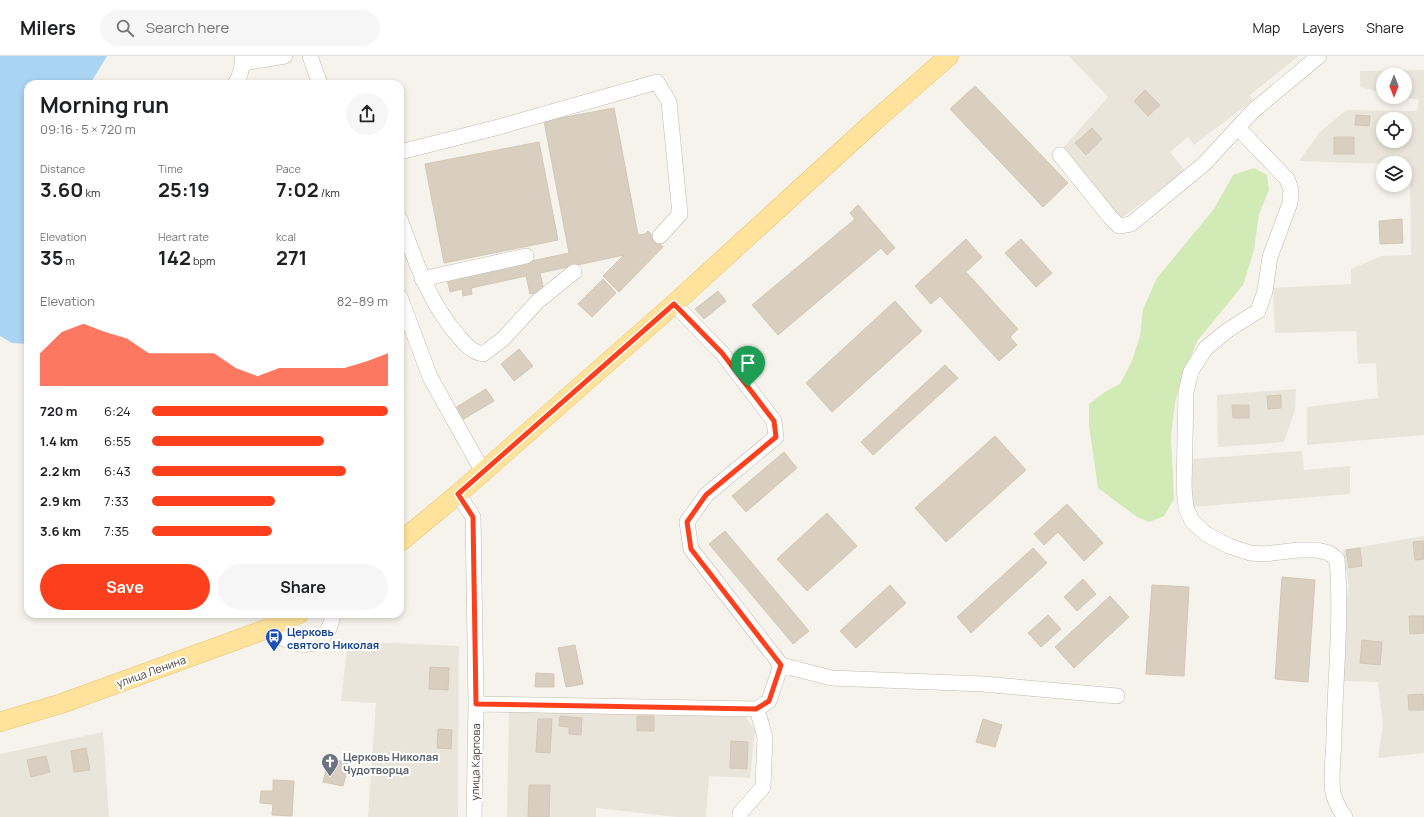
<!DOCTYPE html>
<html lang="en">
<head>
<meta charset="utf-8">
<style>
	:root { --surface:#fff; --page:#f6f6f6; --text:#202124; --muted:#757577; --line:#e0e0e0; --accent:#fc3f1d }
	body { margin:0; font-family:Manrope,sans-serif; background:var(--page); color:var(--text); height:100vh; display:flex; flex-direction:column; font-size:15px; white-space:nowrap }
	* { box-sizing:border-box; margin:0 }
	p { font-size:13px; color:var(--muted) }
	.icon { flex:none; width:22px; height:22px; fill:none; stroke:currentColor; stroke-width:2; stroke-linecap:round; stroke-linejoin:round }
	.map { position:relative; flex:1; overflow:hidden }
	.side { position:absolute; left:24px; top:24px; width:380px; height:538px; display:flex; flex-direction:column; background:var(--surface); border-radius:12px; box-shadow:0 2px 6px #0003 }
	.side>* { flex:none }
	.needle { width:26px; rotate:180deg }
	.fabs { position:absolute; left:1376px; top:12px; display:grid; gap:8px }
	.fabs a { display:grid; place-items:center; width:36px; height:36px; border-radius:50%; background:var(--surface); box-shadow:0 2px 6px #0003; font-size:20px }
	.pin { position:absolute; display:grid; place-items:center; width:34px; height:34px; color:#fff; margin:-41px -17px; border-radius:50% 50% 50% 0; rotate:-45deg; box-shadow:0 0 4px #0007 }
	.pin .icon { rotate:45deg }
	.round { display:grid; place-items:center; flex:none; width:42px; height:42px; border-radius:21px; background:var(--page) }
	.overview { display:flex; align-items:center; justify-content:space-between; height:68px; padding:0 16px }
	h1 { font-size:22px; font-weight:700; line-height:30px }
	.metrics { display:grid; grid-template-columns:repeat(3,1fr); gap:6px; height:68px; padding:4px 16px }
	.metrics div { display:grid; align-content:center }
	.metrics b { font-size:20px; font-weight:700 }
	.metrics small { font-size:11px; font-weight:400 }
	.metrics p { font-size:11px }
	.chart { height:112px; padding:8px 16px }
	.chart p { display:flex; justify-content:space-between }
	.chart svg { width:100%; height:72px; margin-top:4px; fill:var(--accent); opacity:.7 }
	.button { display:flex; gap:8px; margin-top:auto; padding:8px 16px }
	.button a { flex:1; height:46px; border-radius:24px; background:var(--accent); color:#fff; font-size:16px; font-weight:700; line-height:46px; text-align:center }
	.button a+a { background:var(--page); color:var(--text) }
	ul { padding:0 16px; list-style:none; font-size:13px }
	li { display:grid; grid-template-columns:64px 48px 1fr; align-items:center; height:30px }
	li i { height:10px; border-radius:5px; background:var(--accent) }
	header { display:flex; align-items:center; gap:24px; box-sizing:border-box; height:56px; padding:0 20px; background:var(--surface); border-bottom:1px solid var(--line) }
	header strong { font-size:19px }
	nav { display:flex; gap:22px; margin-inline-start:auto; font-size:14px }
	.search { width:280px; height:36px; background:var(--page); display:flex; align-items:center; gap:10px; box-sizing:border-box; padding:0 14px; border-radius:22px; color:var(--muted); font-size:15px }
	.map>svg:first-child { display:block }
	.residential { fill:#eae5da; fill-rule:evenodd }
	.green { fill:#d2eab5 }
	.water { fill:#a9d4f2 }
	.building { fill:#d8cfc1; stroke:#d3c7b4 }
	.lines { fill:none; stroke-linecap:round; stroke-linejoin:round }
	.minor-casing { stroke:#c2bbae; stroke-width:16 }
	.major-casing { stroke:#e6c16a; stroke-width:20 }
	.minor { stroke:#fff; stroke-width:15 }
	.major { stroke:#ffe39c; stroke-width:19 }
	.route-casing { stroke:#fff; stroke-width:8 }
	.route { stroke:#fc3f1d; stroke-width:5 }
	.labels { text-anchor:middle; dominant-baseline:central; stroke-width:4; stroke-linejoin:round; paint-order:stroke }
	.transit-label { font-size:11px; font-weight:bold; fill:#164399; stroke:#fff; text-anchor:start }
	.street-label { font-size:11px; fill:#4b4439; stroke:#fff }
	.worship-label { font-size:11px; font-weight:bold; fill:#5b616d; stroke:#fff; text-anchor:start }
</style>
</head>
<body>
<header>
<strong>Milers</strong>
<div class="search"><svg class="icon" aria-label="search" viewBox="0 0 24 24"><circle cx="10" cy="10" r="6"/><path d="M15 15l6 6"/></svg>Search here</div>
<nav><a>Map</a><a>Layers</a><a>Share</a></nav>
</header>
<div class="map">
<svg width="1424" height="761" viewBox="0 0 1424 761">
	<rect width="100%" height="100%" fill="#f6f3ec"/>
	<!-- residential -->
	<path class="residential" d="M1069 0H1299L1250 39 1253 44 1194 89 1188 81 1170 96 1185 115 1120 163 1063 92 1108 41Z
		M1424 14V379L1307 389V351L1378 342 1376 307 1358 308 1356 275 1275 277 1273 232 1351 228V213L1382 200 1411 199 1410 109H1405V107L1383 108 1299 105 1320 76 1346 54 1417 55 1419 44 1402 41H1405V19H1383V37L1360 31V15ZM1383 63H1405V85H1383Z
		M1296 333 1295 354 1284 386 1218 391 1217 339Z
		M1302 395 1304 414 1350 410V438L1191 451 1189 421 1193 403Z
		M1424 480V697L1378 702 1383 669 1378 626 1342 625 1344 559 1349 530 1343 494Z
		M348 585 459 590 458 761H368L376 647 341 645Z
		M509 654 746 661 755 675 750 722 709 720 706 761H677L596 752V761H507Z
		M103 676 109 761H0V698Z"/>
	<!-- green -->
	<path class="green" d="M1254 112 1267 119 1269 134 1259 158 1254 194 1243 229 1198 284 1183 317 1175 347 1171 380 1174 443 1164 460 1149 466 1137 461 1098 432 1089 369V348L1105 336 1120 328 1132 305 1140 280 1143 253 1157 222 1214 153 1233 119Z"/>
	<!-- water -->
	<path class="water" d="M0 0H107L90 28H28V288L12 287 0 280Z"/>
	<!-- building -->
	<path class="building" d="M975 30 1068 127 1043 151 950 53Z
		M1145 34 1160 49 1148 60 1134 45Z
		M614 52 638 179 645 178 648 175 663 191 619 236 603 220 624 199 540 217 544 235 530 238 526 220 471 232 472 238 463 240 462 233 450 236 447 223 569 197 544 65Z
		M1356 59 1370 60 1369 70 1355 69Z
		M1092 72 1102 83 1086 99 1075 87Z
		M1334 81H1354V98H1334Z
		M539 86 558 184 444 207 425 108Z
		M858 149 895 192 887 199 881 192 778 279 752 249 855 163 850 157Z
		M1402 163 1403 187 1380 188 1379 165Z
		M966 183 982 201 966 216 1018 273 1010 281 1017 289 999 305 940 240 931 248 915 230Z
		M1021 183 1052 217 1036 231 1005 197Z
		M603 223 616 237 592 261 578 248Z
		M718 235 726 245 704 263 695 253Z
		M895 245 922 275 832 356 806 327Z
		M519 293 533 310 514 325 501 308Z
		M945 309 958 322 873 399 861 386Z
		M486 333 494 345 462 364 455 352Z
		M1281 339V352L1268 353 1267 340Z
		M1232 349H1249V362H1233Z
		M995 380 1026 414 946 486 915 452Z
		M784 396 797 412 746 456 732 440Z
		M1067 448 1103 487 1084 505 1058 476 1044 489 1034 478Z
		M827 457 857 490 807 535 777 503Z
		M725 475 809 575 793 588 709 488Z
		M1424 485V503L1415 504 1413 486Z
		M1033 492 1047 507 971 577 957 561Z
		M1360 492 1362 510 1349 512 1346 494Z
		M1282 521 1315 524 1308 626 1275 623Z
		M1083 523 1096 538 1077 555 1064 541Z
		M890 529 906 547 856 592 840 575Z
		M1152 529 1189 531 1184 620 1146 618Z
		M1110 540 1129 561 1074 612 1055 591Z
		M1048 559 1061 573 1041 591 1028 577Z
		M1409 560H1424V577L1410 578Z
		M1362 584 1382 586 1380 609 1360 607Z
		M575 589 583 628 566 631 558 592Z
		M430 611 449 612 448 634 429 633Z
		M536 617 554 618V631H535Z
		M1423 638 1424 654H1409L1408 639Z
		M560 660 582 662 581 679 569 678V671L559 670Z
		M637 660H654V675H637Z
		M538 663H552L550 697 536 696Z
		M983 663 1002 669 995 691 976 686Z
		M438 673 452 674 451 693 437 692Z
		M731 685 748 686 747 713 730 712Z
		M86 692 90 714 74 716 71 695Z
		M46 700 50 716 31 721 27 704Z
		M329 702 349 707 343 730 323 726Z
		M273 724 294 725 292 760 272 759 273 748 260 747 261 735H273Z
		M529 729H550L549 761H528Z"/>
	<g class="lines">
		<defs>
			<path id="minor" d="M310 0 320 28
				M243 7 285 0
				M235 28C241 19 243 11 242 0
				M1238 72 1287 123 1291 133 1290 147 1270 201 1265 235 1258 255 1228 274 1206 292 1191 315 1186 336 1184 431 1186 452 1192 465 1206 478 1229 490 1250 497 1264 498 1299 494H1317L1329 497 1337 503C1342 563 1335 622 1334 681 1334 697 1330 722 1333 736 1335 746 1339 753 1345 761
				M400 96 495 72 657 26 669 46 680 158 660 180
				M1060 99 1110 161 1119 170 1131 168 1204 108 1253 55 1319 0
				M400 163C416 206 428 245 459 281 468 290 470 295 483 298L503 283 537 246 574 216
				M422 223 526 200
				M400 241 430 321 483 416
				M674 248 722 297 774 365 776 381 706 439 687 466 691 493 781 609 831 622 983 628 1117 640
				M458 438 473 461 476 648 474 761
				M270 571C273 574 275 577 279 580 282 583 287 584 290 585 313 595 330 581 333 558
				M476 648 757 653 769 645 781 609
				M740 761V757L763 731 765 681 757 653"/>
			<path id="major" d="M400 486 458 438 674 248 870 69 949 0
				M0 666 63 647 264 574 299 558"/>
		</defs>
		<!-- minor casing -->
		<use href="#minor" class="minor-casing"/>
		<!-- major casing -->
		<use href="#major" class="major-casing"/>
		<!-- minor -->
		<use href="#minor" class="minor"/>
		<!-- major -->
		<use href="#major" class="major"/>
	</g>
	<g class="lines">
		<defs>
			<path id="route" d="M674 248 722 297 774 365 776 381 706 439 687 466 691 493 781 609 769 645 756 653 476 648 473 461 458 438Z"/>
		</defs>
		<!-- route casing -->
		<use href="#route" class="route-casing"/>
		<!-- route -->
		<use href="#route" class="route"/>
	</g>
	<!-- icons -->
	<defs>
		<symbol id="bus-pin" viewBox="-11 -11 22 30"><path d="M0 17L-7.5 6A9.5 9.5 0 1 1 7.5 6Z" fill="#1a4fb4" stroke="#fff"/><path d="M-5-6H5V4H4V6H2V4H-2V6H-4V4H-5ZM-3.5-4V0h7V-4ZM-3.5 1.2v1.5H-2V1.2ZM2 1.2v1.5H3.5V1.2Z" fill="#fff"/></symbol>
		<symbol id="church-pin" viewBox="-11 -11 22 30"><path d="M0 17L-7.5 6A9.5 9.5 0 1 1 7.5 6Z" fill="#6b7280" stroke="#fff"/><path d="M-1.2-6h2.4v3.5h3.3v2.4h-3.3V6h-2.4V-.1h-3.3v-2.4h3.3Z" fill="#fff"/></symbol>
	</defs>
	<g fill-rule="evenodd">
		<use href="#bus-pin" x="264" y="571" width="20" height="27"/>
		<use href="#church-pin" x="320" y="696" width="20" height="27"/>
	</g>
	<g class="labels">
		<!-- transit labels -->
		<g class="transit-label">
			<text x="287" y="575">Церковь<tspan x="287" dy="13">святого Николая</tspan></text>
		</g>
		<!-- street labels -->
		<g class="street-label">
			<text transform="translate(151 615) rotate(-20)">улица Ленина</text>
			<text transform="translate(475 706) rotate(-89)">улица Карпова</text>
		</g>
		<!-- worship labels -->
		<g class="worship-label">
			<text x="343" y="700">Церковь Николая<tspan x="343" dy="13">Чудотворца</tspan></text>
		</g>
	</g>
</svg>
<div class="fabs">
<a><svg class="needle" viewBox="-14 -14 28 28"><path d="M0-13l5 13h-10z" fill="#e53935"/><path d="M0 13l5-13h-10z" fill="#757577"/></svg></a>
<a><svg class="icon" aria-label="locate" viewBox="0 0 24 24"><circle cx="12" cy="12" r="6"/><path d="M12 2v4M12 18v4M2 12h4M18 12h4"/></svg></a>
<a><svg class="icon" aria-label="layers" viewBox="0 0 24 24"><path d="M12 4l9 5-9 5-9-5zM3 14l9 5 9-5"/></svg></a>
</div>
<div class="pin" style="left:748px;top:331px;background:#1e9e55"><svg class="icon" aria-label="arrive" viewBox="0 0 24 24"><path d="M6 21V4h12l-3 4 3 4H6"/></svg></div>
<section class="side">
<div class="overview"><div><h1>Morning run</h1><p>09:16 · 5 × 720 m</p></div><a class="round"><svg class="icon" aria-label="share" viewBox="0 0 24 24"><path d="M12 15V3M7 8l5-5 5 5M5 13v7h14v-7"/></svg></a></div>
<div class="metrics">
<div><p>Distance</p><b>3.60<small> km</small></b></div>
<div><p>Time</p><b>25:19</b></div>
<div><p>Pace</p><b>7:02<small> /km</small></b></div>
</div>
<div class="metrics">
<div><p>Elevation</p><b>35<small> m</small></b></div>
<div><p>Heart rate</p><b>142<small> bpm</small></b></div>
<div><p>kcal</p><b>271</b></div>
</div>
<div class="chart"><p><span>Elevation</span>82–89 m</p>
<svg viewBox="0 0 160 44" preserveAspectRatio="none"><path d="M0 44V24L10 11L20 6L30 11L40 15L50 24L60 24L70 24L80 24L90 33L100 38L110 33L120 33L130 33L140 33L150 29L160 24V44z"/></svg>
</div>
<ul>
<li><b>720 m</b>6:24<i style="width:100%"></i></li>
<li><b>1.4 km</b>6:55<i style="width:73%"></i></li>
<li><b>2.2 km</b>6:43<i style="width:82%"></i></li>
<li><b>2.9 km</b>7:33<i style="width:52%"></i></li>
<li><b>3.6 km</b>7:35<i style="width:51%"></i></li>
</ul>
<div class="button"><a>Save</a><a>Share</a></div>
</section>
</div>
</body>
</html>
